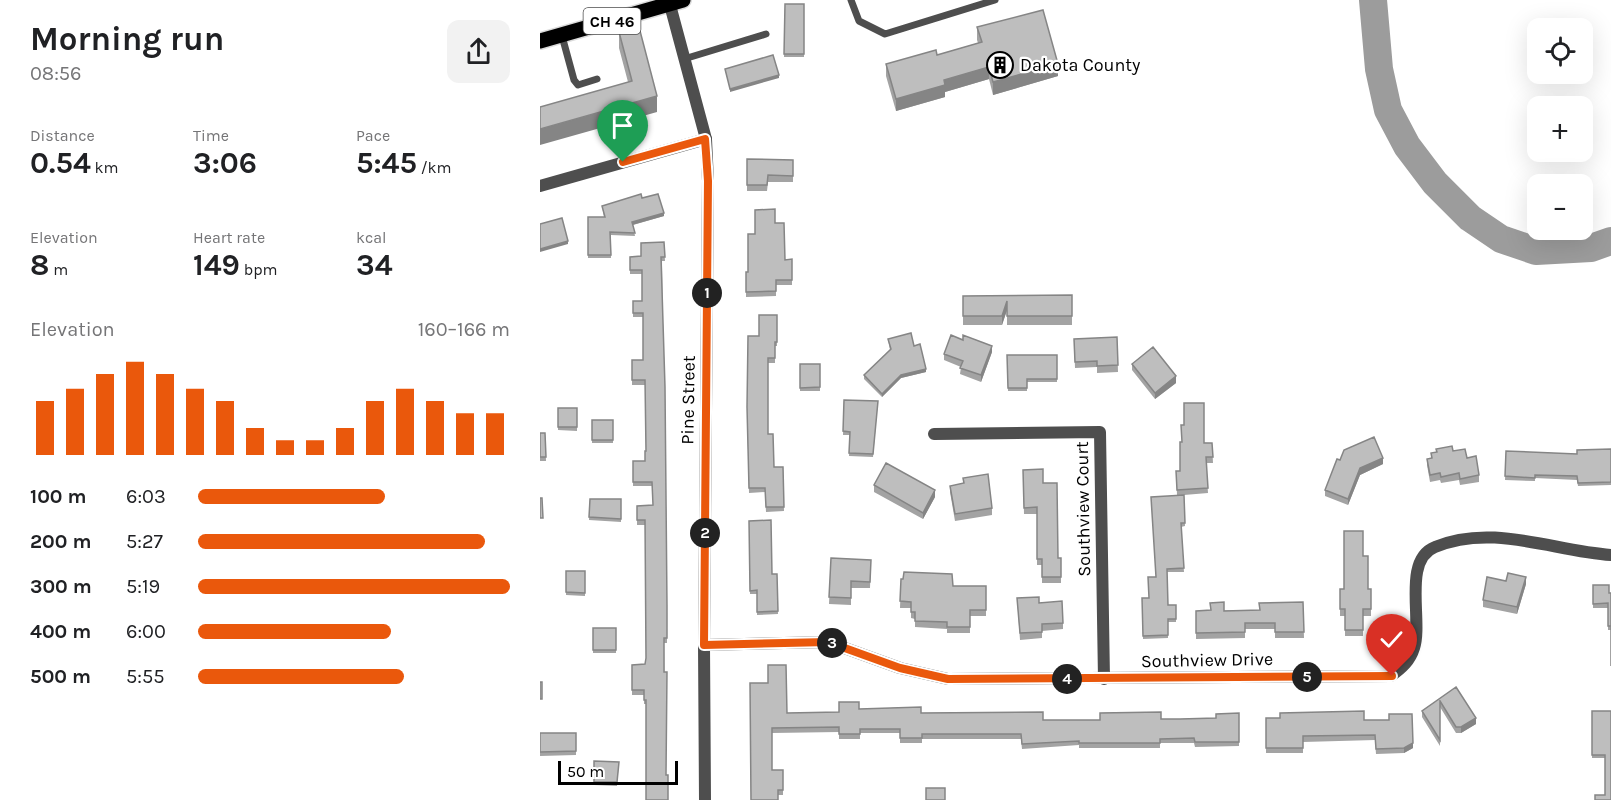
<!DOCTYPE html>
<html lang="en">
<head>
<meta charset="utf-8">
<style>
	:root { --surface:#fff; --page:#f2f2f2; --text:#202124; --muted:#757577; --accent:#ea580c }
	body { margin:0; font-family:Karla,sans-serif; background:var(--page); color:var(--text); height:100vh; display:flex; flex-direction:column; font-size:22px; white-space:nowrap }
	* { box-sizing:border-box; margin:0 }
	p { font-size:20px; color:var(--muted) }
	.icon { flex:none; width:33px; height:33px; fill:none; stroke:currentColor; stroke-width:2; stroke-linecap:round; stroke-linejoin:round }
	.map { position:relative; flex:1; overflow:hidden }
	.drawer { display:flex; flex-direction:column; background:var(--surface); width:540px }
	.drawer>* { flex:none }
	.tools { position:absolute; left:987px; top:18px; display:grid; gap:12px }
	.tools a { display:grid; place-items:center; width:66px; height:66px; border-radius:12px; background:var(--surface); box-shadow:0 6px 24px #0002; font-size:30px }
	.scale { position:absolute; left:18px; bottom:15px; width:120px; box-sizing:border-box; padding-left:6px; border:3px solid #000; border-top:0; font-size:16px; line-height:21px; white-space:nowrap; color:#000; -webkit-text-stroke:4px #fff; paint-order:stroke }
	.pin { position:absolute; display:grid; place-items:center; width:51px; height:51px; color:#fff; margin:-62px -26px; border-radius:50% 50% 50% 0; rotate:-45deg; box-shadow:0 0 6px #0007 }
	.pin .icon { rotate:45deg }
	.km { position:absolute; width:30px; height:30px; margin:-15px; border-radius:50%; background:#222; color:#fff; font-size:16px; line-height:30px; text-align:center }
	.round { display:grid; place-items:center; flex:none; width:63px; height:63px; border-radius:12px; background:var(--page) }
	.head { display:flex; align-items:center; justify-content:space-between; height:102px; padding:0 30px }
	h1 { font-size:33px; font-weight:700; line-height:45px }
	.figures { display:grid; grid-template-columns:repeat(3,1fr); gap:9px; height:102px; padding:6px 30px }
	.figures div { display:grid; align-content:center }
	.figures b { font-size:30px; font-weight:700 }
	.figures small { font-size:16px; font-weight:400 }
	.figures p { font-size:16px }
	.chart { height:168px; padding:12px 30px }
	.chart p { display:flex; justify-content:space-between }
	.chart svg { width:100%; height:108px; margin-top:6px; stroke:var(--accent); stroke-width:6 }
	ul { padding:0 30px; list-style:none; font-size:20px }
	li { display:grid; grid-template-columns:96px 72px 1fr; align-items:center; height:45px }
	li i { height:15px; border-radius:8px; background:var(--accent) }
	main { display:flex; flex:1; min-height:0 }
	.map>svg:first-child { display:block }
	.lines { fill:none; stroke-linecap:round; stroke-linejoin:round }
	.river { stroke:#9c9c9c; stroke-width:28 }
	.primary-casing { stroke:#dbdbdb; stroke-width:18 }
	.service { stroke:#4e4e4e; stroke-width:7 }
	.minor { stroke:#4e4e4e; stroke-width:12 }
	.tertiary { stroke:#4e4e4e; stroke-width:12 }
	.primary { stroke:#000; stroke-width:15 }
	.wall { fill:#a3a3a3 }
	.shaded-wall { fill:#858585 }
	.building { fill:#bebebe; stroke:#858585; stroke-width:1.5 }
	.route-casing { stroke:#fff; stroke-width:12 }
	.route { stroke:#ea580c; stroke-width:8 }
	.labels { text-anchor:middle; dominant-baseline:central; stroke-width:4.5; stroke-linejoin:round; paint-order:stroke }
	.shield { fill:#fff; stroke:#4c4c4c; stroke-width:1.5 }
	.shield-label { font-size:16px; font-weight:bold; fill:#000 }
	.poi-label { font-size:18px; fill:#000; stroke:#fff; text-anchor:start }
	.street-label { font-size:18px; fill:#000; stroke:#fff }
</style>
</head>
<body>
<main>
<section class="drawer">
<div class="head"><div><h1>Morning run</h1><p>08:56</p></div><a class="round"><svg class="icon" aria-label="share" viewBox="0 0 24 24"><path d="M12 15V3M7 8l5-5 5 5M5 13v7h14v-7"/></svg></a></div>
<div class="figures">
<div><p>Distance</p><b>0.54<small> km</small></b></div>
<div><p>Time</p><b>3:06</b></div>
<div><p>Pace</p><b>5:45<small> /km</small></b></div>
</div>
<div class="figures">
<div><p>Elevation</p><b>8<small> m</small></b></div>
<div><p>Heart rate</p><b>149<small> bpm</small></b></div>
<div><p>kcal</p><b>34</b></div>
</div>
<div class="chart"><p><span>Elevation</span>160–166 m</p>
<svg viewBox="0 0 160 44" preserveAspectRatio="none"><path d="M5 44V22M15 44V17M25 44V11M35 44V6M45 44V11M55 44V17M65 44V22M75 44V33M85 44V38M95 44V38M105 44V33M115 44V22M125 44V17M135 44V22M145 44V27M155 44V27"/></svg>
</div>
<ul>
<li><b>100 m</b>6:03<i style="width:60%"></i></li>
<li><b>200 m</b>5:27<i style="width:92%"></i></li>
<li><b>300 m</b>5:19<i style="width:100%"></i></li>
<li><b>400 m</b>6:00<i style="width:62%"></i></li>
<li><b>500 m</b>5:55<i style="width:66%"></i></li>
</ul>
</section>
<div class="map">
<svg width="1071" height="800" viewBox="0 0 1071 800">
	<rect width="100%" height="100%" fill="#fff"/>
	<g class="lines">
		<!-- river -->
		<path class="river" d="M833 0 839 69 848 110 867 146 895 183 930 218 961 239 996 251 1051 248 1071 241"/>
		<defs>
			<path id="primary" d="M0 41 143 0"/>
		</defs>
		<!-- primary casing -->
		<use href="#primary" class="primary-casing"/>
		<!-- service -->
		<path class="service" d="M311 0 319 21 345 34 455 0
			M22 36 34 80 38 85 57 79
			M144 59 226 34"/>
		<!-- minor -->
		<path class="minor" d="M0 186 166 139
			M394 434 560 432 564 679
			M164 645 288 642 360 668 408 679 851 676C862 668 870 661 874 648 883 621 862 560 895 547 952 523 1013 551 1071 555"/>
		<!-- tertiary -->
		<path class="tertiary" d="M130 5 166 139 168 181 164 645 165 800"/>
		<!-- primary -->
		<use href="#primary" class="primary"/>
	</g>
	<!-- wall -->
	<path class="wall" d="M245 4H264V57H244Z
		M437 27 518 76 453 95 449 79 405 92V97L356 111 346 76V64L397 55 438 43 437 40Z
		M79 32 117 112 88 82 79 48Z
		M207 159 253 160V182H228L227 191H207Z
		M102 198 124 216 93 225 95 236 71 235V258H48V217H64L62 206Z
		M235 223 245 260 252 259V285H236V296L206 297V272H208Z
		M124 242 125 261H122L127 610V643H124L126 775 128 800 106 704H104V695H92V665L105 664 106 658 105 525H97V506L113 505 112 486H93V461H105L106 451 105 385H92V360H103V317H93V301H102V274H90V257L101 256Z
		M532 295V325H467V310L462 325H423V296Z
		M237 315V346H235V363H228V434L234 467H243L244 511 226 512 225 492 209 493 207 411 219 336Z
		M577 337 578 372 557 373V367L535 368 534 339Z
		M348 339 374 346 386 372 361 378 342 397 324 379V375L350 350Z
		M452 352 441 382 420 374 421 367 404 360V354Z
		M467 355H517V382H487V391H468Z
		M260 364H280V391H260Z
		M592 364 636 383 615 399 592 370Z
		M304 400 338 401 333 457 309 456 310 435H303Z
		M18 408H37V431L18 430Z
		M52 420H73V443H52Z
		M0 433H5L6 461H0Z
		M642 442 672 443 673 463H666L668 493 644 495 645 526 641 527 644 572H627L628 605H636V622H628V638L603 639 602 598H609L616 577 637 495 636 471H640Z
		M896 449 913 451 927 458 939 475V482L920 485 919 480 901 483 900 480 890 482 887 465V459L891 458V453L896 452Z
		M1071 449V485L1038 486 1037 480 995 478V481L965 480 966 451 1037 454Z
		M800 460 843 464 820 475 808 505 785 496V490Z
		M483 470 503 483 518 558H521V583H502V565H497V514H484Z
		M423 478 452 508V515L415 521 410 492V486L423 484Z
		M334 485 395 497 383 519 334 492Z
		M50 499H81V522L49 520Z
		M209 521 232 574H237L238 614 217 615V594H210Z
		M823 556 828 589H831V616H823V636H805V616H800V589H804Z
		M291 558 331 560 330 588H311V605L289 604Z
		M26 571H45V596L26 595Z
		M361 579 413 586H446V616H430V633H407V629L375 627V619L371 618V608H360Z
		M966 581 986 584 977 614 943 607V600Z
		M1053 585 1069 593 1071 630H1068V608H1053Z
		M477 598 499 603 523 623V629L502 631V638L480 640Z
		M763 602 764 638H735V629H705V638L656 639V611L719 610Z
		M53 628H76V653H53Z
		M228 665H246L247 713 299 712V702H319V709L381 707V713L503 712V720H560V713L621 712V719H640L676 718V714L699 713V746L655 747 654 743H620V748H539V745L482 749 481 739H382V743H360V733H320V739H299V732L232 733V770H243V795H238V800H211L210 683H228Z
		M916 687 936 724 921 733H916L900 707V746L882 717V711Z
		M1052 711H1071L1065 795V758H1052Z
		M726 718 824 720 873 748 864 753 836 754 835 740 763 742V753H726Z
		M0 733H36V755L0 756Z
		M54 761 79 762 77 786 54 785Z"/>
	<!-- shaded-wall -->
	<path class="shaded-wall" d="M518 64V76L453 95V82Z
		M449 67V79L405 92V97L356 111V99L404 80Z
		M239 75V78L190 92V89Z
		M117 96V112L0 145V129Z
		M124 213V216L92 225V222Z
		M28 241V244L0 252V249Z
		M467 301V310L462 325V316Z
		M452 346V352L441 382V375Z
		M386 369V372L361 378 342 397V394L361 375Z
		M636 376V383L615 399V393Z
		M843 458V464L820 475 808 505V499L820 468Z
		M395 490V497L383 519V513Z
		M986 577V584L977 614V607Z
		M936 718V724L921 733V727Z
		M873 743V748L864 753V748Z"/>
	<!-- building -->
	<path class="building" d="M245 4H264V54H244Z
		M503 10 518 64 453 82 449 67 404 80 405 85 356 99 346 64 396 50 397 55 442 42 437 27Z
		M99 27 117 96 0 129V107L92 81 79 32Z
		M233 55 239 75 190 89 185 69Z
		M207 159 253 160V176L228 175 227 185H207Z
		M101 194 102 198 118 194 124 213 92 222 95 233 70 232 71 255H48V217H65L62 206Z
		M235 209V223H244L245 260 252 259V280H236V291L206 292V272H208V234H215V210Z
		M22 218 28 241 0 249V224Z
		M124 242 125 257H121L125 387 127 605V638H124V672H127L126 775H128V800H106V700H104V690H92V665L105 664 106 658 105 520H97V506L113 505 112 482H93V461H105V451H106L105 380H92V360H103V313H93V301H102V270H90V257L101 256V243Z
		M532 295V316H467V301L462 316H423V296Z
		M219 315H237V342H235V358H228V434H233L234 467H243L244 507H226L225 488H209L207 407 208 336H219Z
		M371 333 374 346 380 344 386 369 361 375 342 394 324 375 351 349 348 339Z
		M411 335 423 340V335L452 346 441 375 420 368 423 361 404 354Z
		M577 337 578 365 557 366V361L535 362 534 339Z
		M613 347 636 376 615 393 592 364Z
		M467 355H517V379H487V388H468Z
		M260 364H280V387L260 388Z
		M304 400 338 401 333 454 309 453 310 432 303 431Z
		M644 403H664V443H672L673 457H666L668 488 637 490 636 471H640V442H642L641 425H644Z
		M18 408H37V427H18Z
		M52 420H73V440H52Z
		M0 433H5L6 457H0Z
		M834 437 843 458 820 468 808 499 785 490 797 459 800 460 804 450Z
		M912 446 913 451 925 449 927 458 936 456 939 475 920 479 919 473 901 477 900 473 890 475 887 459 892 458 891 453 897 452 896 449Z
		M1071 449V482L1038 483 1037 476 995 475V478L965 476 966 451 1037 454V450Z
		M346 463 395 490 383 513 334 485Z
		M503 469V483H517L518 558H521V577H502V559H497V507L484 508 483 470Z
		M448 474 452 508 415 514 410 486 424 483 423 478Z
		M644 495 645 523H641L644 568 627 569 628 605H636V619H628V635L603 636 602 598H609L608 577H616L611 497Z
		M0 498H2L3 518H0Z
		M50 499H81V519L49 517Z
		M231 520 232 574H237L238 611 217 612V590L210 591 209 521Z
		M804 531H823V556H828V589H831V609H823V630H805V609H800V589H804Z
		M291 558 331 560 330 582 311 581V598L289 597Z
		M26 571H45V593L26 592Z
		M364 572 412 574 413 586H446V610H430V627H407V622L375 621V612H371V602L360 601 361 579H363Z
		M968 573 986 577 977 607 943 600 947 577 966 581Z
		M1053 585H1069V593H1071V666V626H1068V603L1053 604Z
		M499 597V603L522 601 523 623 502 624V632L480 633 477 598Z
		M684 602V611L720 610 719 603 763 602 764 632H735V623H705V632L656 633V611L671 610 670 603Z
		M53 628H76V650H53Z
		M228 665H246L247 713 299 712V702H319V709L381 707V713L503 712V720H560V713L621 712V719H640L676 718V714L699 713V742H655L654 738 620 739V743H539V741L482 744 481 734H382V738H360V729H320V734H299V727L232 728V770H243V790H238V800H211L210 683H228Z
		M0 682H2V699H0Z
		M916 687 936 718 921 727H916L900 701V740L882 711Z
		M824 711V720H849V714H872L873 743 864 748 836 749 835 735 763 736V748H726V718H740V713Z
		M1052 711H1071V800H1055V795H1065V755H1052Z
		M0 733H36V751L0 752Z
		M54 761 79 762 77 782H54Z
		M386 788H405V800H386Z"/>
	<g class="lines">
		<defs>
			<path id="route" d="M83 162 165 139 168 181 164 645 288 642 360 668 408 679 852 676"/>
		</defs>
		<!-- route casing -->
		<use href="#route" class="route-casing"/>
		<!-- route -->
		<use href="#route" class="route"/>
	</g>
	<!-- icons -->
	<defs>
		<symbol id="building-ring" viewBox="-11 -11 22 22"><circle r="9.5" fill="#fff" stroke="#000" stroke-width="1.5"/><path d="M-4-6H4V6H1V3H-1V6H-4ZM-2.5-4.3h1.7v1.8h-1.7ZM.8-4.3h1.7v1.8H.8ZM-2.5-1h1.7V.8h-1.7ZM.8-1h1.7V.8H.8Z" fill="#000"/></symbol>
	</defs>
	<g fill-rule="evenodd">
		<use href="#building-ring" x="445" y="50" width="30" height="30"/>
	</g>
	<g class="labels">
		<!-- shield labels -->
		<rect class="shield" x="43.5" y="8" width="57" height="26" rx="4.5"/>
		<g class="shield-label">
			<text x="72" y="21">CH 46</text>
		</g>
		<!-- poi labels -->
		<g class="poi-label">
			<text x="480" y="65">Dakota County</text>
		</g>
		<!-- street labels -->
		<g class="street-label">
			<text transform="translate(148 400) rotate(-89)">Pine Street</text>
			<text transform="translate(543 509) rotate(-91)">Southview Court</text>
			<text transform="translate(667 660) rotate(-1)">Southview Drive</text>
		</g>
	</g>
</svg>
<div class="tools">
<a><svg class="icon" aria-label="locate" viewBox="0 0 24 24"><circle cx="12" cy="12" r="6"/><path d="M12 2v4M12 18v4M2 12h4M18 12h4"/></svg></a>
<a>+</a>
<a>−</a>
</div>
<div class="scale">50 m</div>
<div class="pin" style="left:83px;top:162px;background:#1e9e55"><svg class="icon" aria-label="arrive" viewBox="0 0 24 24"><path d="M6 21V4h12l-3 4 3 4H6"/></svg></div>
<div class="pin" style="left:852px;top:676px;background:#d93025"><svg class="icon" aria-label="check" viewBox="0 0 24 24"><path d="M5 12l5 5 9-10"/></svg></div>
<b class="km" style="left:167px;top:293px">1</b>
<b class="km" style="left:165px;top:533px">2</b>
<b class="km" style="left:292px;top:643px">3</b>
<b class="km" style="left:527px;top:679px">4</b>
<b class="km" style="left:767px;top:677px">5</b>
</div>
</main>
</body>
</html>
